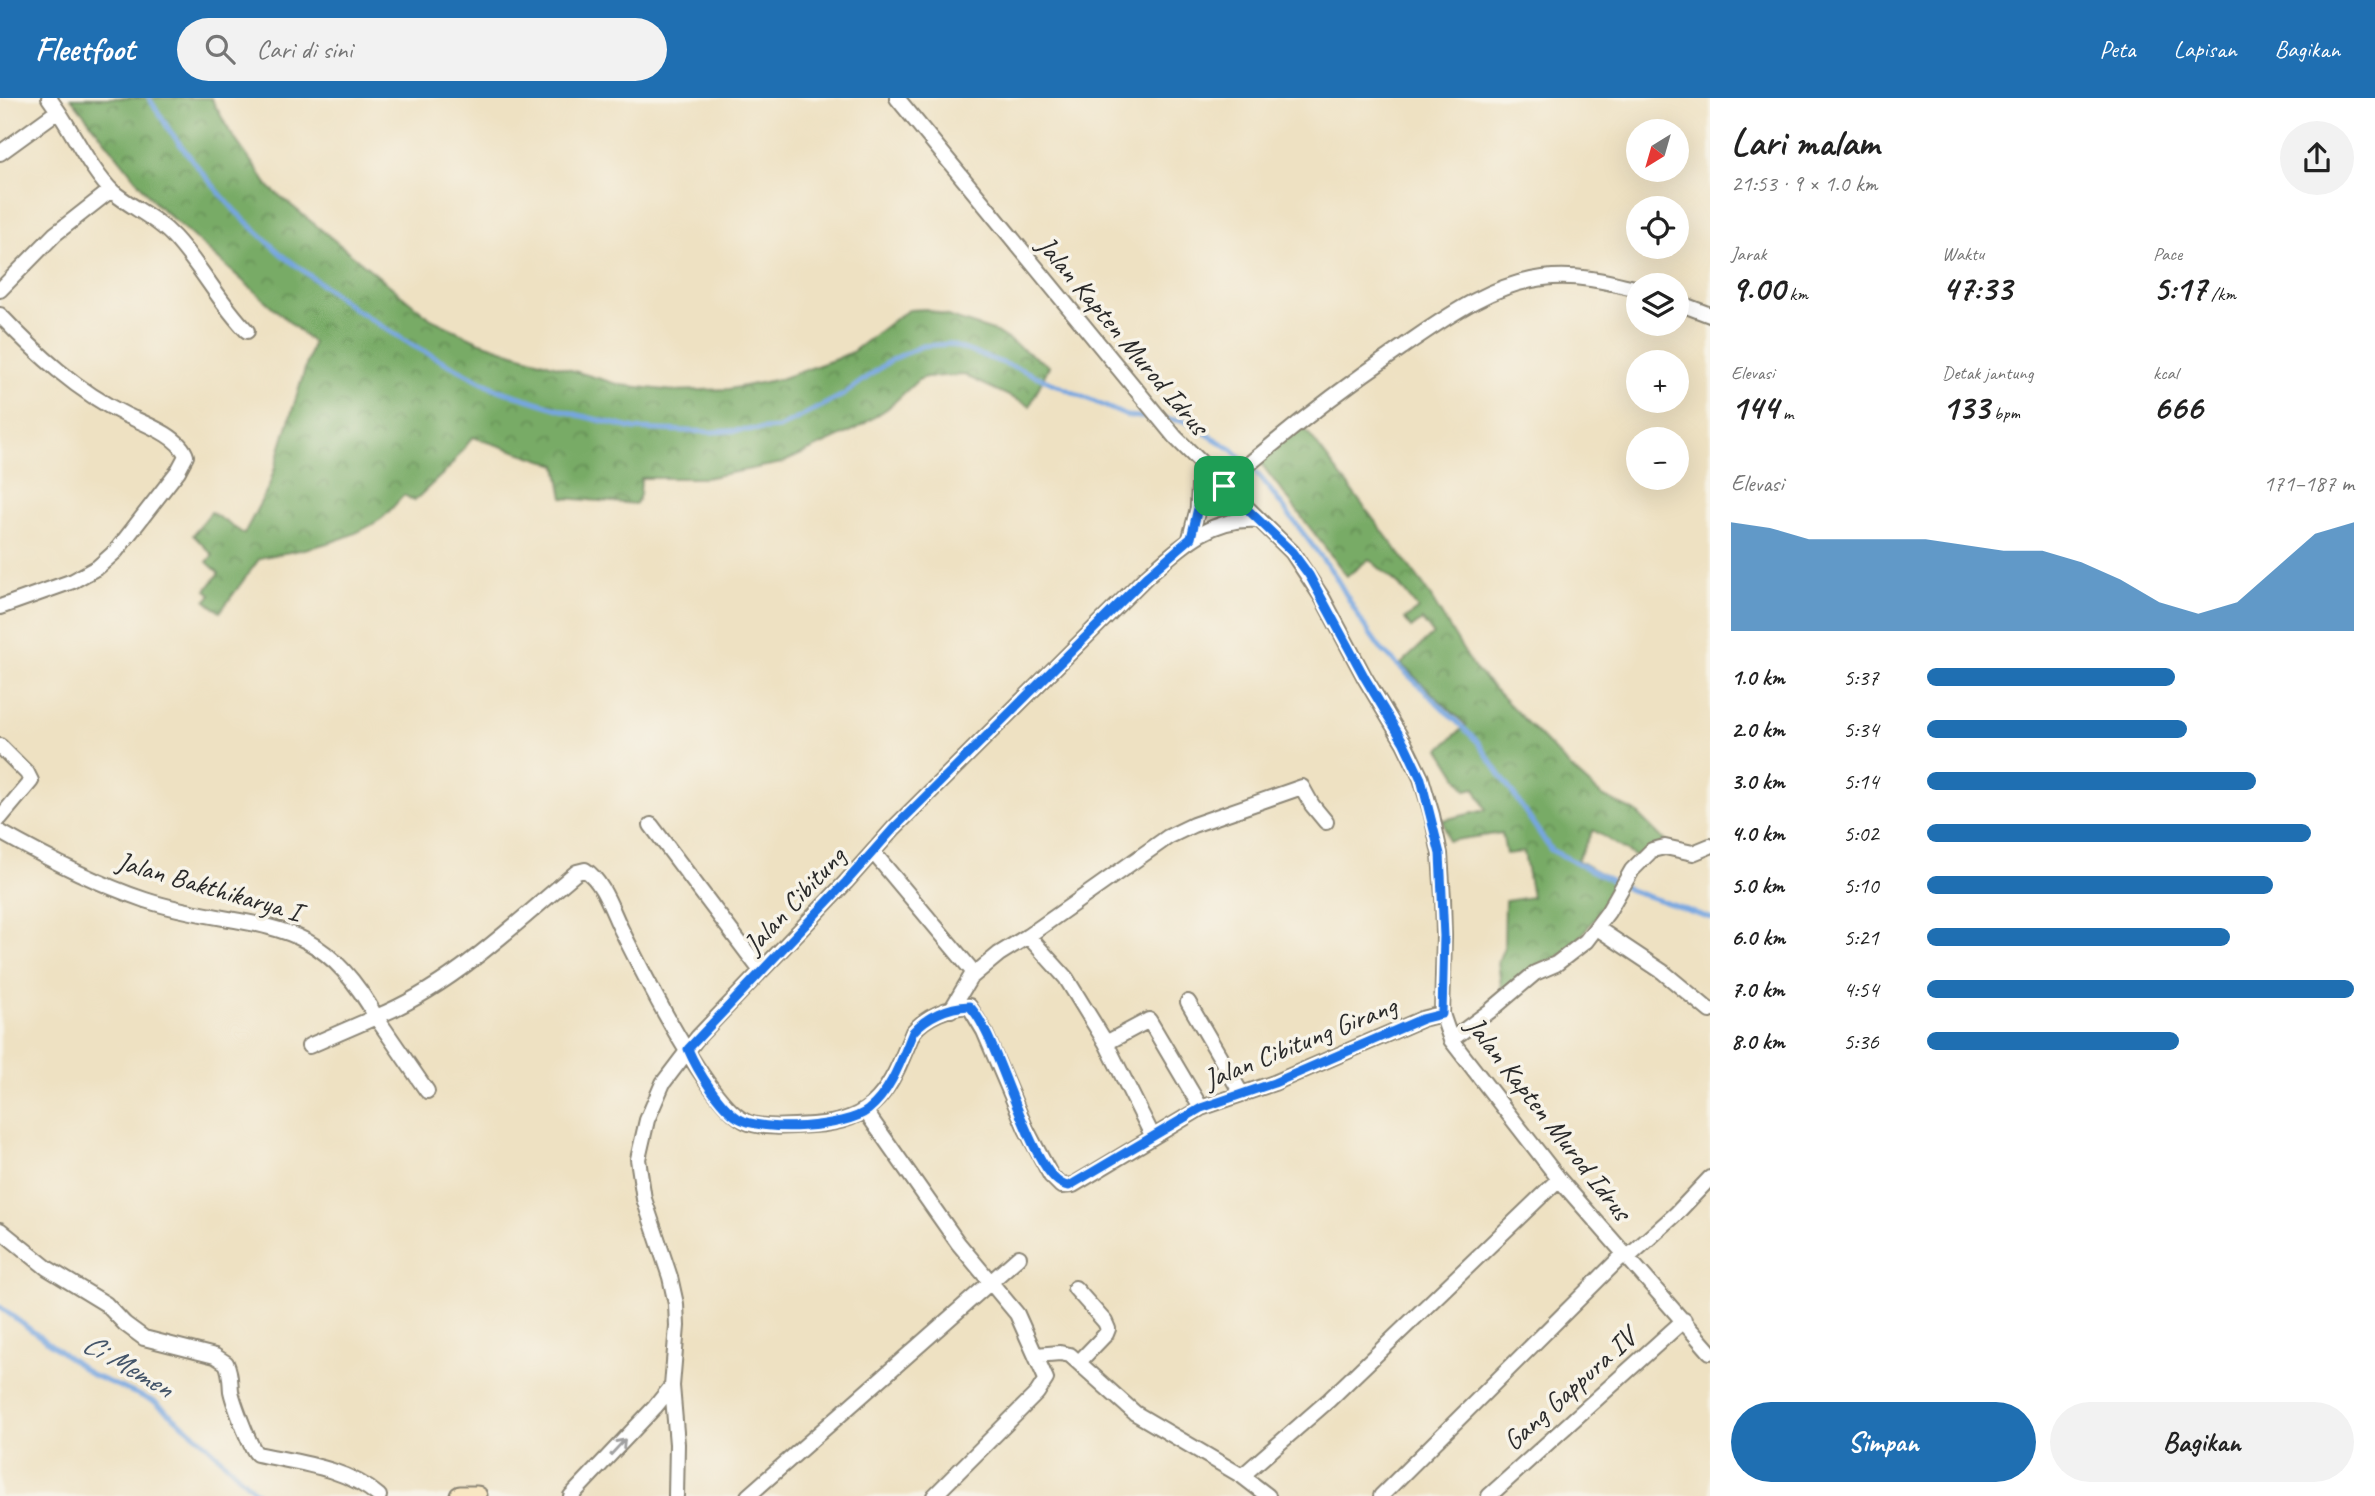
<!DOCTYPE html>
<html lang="id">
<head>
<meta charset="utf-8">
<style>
	:root { --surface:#fff; --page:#f2f2f2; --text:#222; --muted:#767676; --accent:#1f6fb2 }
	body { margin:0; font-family:Caveat,sans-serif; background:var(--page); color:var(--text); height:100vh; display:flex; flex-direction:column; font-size:26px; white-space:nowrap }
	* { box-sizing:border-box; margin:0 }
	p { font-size:23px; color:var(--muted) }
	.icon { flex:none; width:38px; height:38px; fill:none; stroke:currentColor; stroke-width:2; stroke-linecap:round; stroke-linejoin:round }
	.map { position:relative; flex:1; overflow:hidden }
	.side { display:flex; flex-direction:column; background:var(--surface); width:665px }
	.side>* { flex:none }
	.needle { width:46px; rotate:217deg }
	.controls { position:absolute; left:1626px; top:21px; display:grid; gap:14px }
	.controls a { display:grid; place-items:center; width:63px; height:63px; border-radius:50%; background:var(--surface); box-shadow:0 7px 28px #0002; font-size:35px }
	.pin { position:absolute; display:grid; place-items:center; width:60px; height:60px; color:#fff; margin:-30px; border-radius:14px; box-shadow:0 4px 10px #0006 }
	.round { display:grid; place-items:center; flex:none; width:74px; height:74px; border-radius:37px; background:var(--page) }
	.summary { display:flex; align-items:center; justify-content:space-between; height:119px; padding:0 21px }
	h1 { font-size:38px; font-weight:700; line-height:52px }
	.figures { display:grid; grid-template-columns:repeat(3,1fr); gap:10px; height:119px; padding:7px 21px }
	.figures div { display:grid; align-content:center }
	.figures b { font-size:35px; font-weight:700 }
	.figures small { font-size:19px; font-weight:400 }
	.figures p { font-size:19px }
	.chart { height:196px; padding:14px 21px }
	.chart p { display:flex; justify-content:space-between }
	.chart svg { width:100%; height:126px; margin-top:7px; fill:var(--accent); opacity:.7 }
	.button { display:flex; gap:14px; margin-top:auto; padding:14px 21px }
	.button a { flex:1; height:80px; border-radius:42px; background:var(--accent); color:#fff; font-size:28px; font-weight:700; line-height:80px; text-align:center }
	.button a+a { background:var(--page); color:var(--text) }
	ul { padding:0 21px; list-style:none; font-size:23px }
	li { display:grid; grid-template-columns:112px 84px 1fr; align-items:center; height:52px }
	li i { height:18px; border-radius:9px; background:var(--accent) }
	header { display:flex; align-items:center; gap:42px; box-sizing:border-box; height:98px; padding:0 35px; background:var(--accent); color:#fff }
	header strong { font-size:33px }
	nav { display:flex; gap:38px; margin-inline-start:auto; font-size:24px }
	.search { width:490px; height:63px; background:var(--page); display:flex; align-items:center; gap:18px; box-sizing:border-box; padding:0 24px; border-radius:38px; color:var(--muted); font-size:26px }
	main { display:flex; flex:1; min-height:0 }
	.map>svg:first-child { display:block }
	.forest { fill:url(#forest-crowns); stroke:#526b48; stroke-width:2 }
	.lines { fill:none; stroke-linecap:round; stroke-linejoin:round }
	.stream { stroke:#76a6e0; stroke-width:5 }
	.minor-casing { stroke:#8c8676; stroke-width:18 }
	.secondary-casing { stroke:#8c8676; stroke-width:23 }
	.minor { stroke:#fff; stroke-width:14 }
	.secondary { stroke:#f9e7c3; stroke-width:19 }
	.oneway { stroke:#a0a0a0 }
	.route-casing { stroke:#fff; stroke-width:14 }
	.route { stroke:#1a73e8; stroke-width:9 }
	.labels { text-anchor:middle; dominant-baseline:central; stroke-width:7; stroke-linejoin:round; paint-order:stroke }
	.street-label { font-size:28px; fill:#2b2b2b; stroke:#f7f3e8 }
	.water-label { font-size:30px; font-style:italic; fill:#45566a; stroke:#f7f3e8 }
</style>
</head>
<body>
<header>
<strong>Fleetfoot</strong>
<div class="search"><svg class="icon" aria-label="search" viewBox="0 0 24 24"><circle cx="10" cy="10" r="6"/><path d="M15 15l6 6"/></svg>Cari di sini</div>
<nav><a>Peta</a><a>Lapisan</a><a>Bagikan</a></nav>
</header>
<main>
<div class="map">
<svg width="1710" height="1398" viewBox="0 0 1710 1398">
	<defs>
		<pattern id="forest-crowns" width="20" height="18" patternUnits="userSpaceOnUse" patternTransform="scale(1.75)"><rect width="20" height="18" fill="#78ab66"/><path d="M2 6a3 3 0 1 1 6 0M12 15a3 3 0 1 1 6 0" fill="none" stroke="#638b54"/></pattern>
	</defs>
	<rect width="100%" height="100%" fill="#f7f3e8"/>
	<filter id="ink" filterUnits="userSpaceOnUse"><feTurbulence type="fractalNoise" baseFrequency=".0143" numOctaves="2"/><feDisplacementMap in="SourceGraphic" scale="14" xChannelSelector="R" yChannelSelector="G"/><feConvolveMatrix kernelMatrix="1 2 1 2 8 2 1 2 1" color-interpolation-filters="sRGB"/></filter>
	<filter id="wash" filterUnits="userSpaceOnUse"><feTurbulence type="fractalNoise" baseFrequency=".00686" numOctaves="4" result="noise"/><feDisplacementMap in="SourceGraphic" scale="28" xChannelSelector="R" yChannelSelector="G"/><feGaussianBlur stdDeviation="1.57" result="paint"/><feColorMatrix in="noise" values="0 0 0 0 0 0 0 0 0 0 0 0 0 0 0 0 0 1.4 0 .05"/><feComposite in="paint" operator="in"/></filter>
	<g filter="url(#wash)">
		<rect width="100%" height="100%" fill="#eee1c2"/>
		<!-- forest -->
		<path class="forest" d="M71 0H211L230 34 270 90 431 221 478 243 517 256 621 287 674 293 729 291 780 281 836 261 852 254 899 218 909 212 926 211 996 234 1049 268 1030 308 964 277 926 279 918 282 888 310 856 331 782 365 705 380H641L640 397 636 406 563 400 557 367 473 339 448 371 414 403 404 397C396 405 389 415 381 421 344 446 302 451 260 460L220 514 206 503 211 496 206 492 219 475 207 464 213 457 193 437 211 414 244 436 269 388 313 245 155 105Z
			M1299 323 1424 488 1474 570 1572 671 1602 698 1636 714 1665 743 1636 759 1593 732 1577 762 1619 786 1614 796 1574 847 1556 860 1538 866 1502 896 1498 864 1504 849 1505 803 1532 799 1524 754 1506 756 1502 735 1448 743 1443 722 1486 712 1475 690 1466 692 1440 651 1466 627 1401 566 1433 536 1422 522 1411 530 1405 521 1418 511 1399 487 1369 461 1347 478 1256 359Z"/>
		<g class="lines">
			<!-- stream -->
			<path class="stream" d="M149 0 170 33 200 72 235 113 281 156 353 210 412 247 498 292 578 317 635 331 712 334 779 330 843 297 891 262 922 248 949 246 1020 271 1127 318 1155 320
				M1165 321 1185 323 1233 352 1262 381 1334 476 1363 526 1380 550 1478 644 1551 752 1630 792 1710 820
				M0 1209 92 1277 155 1304 201 1341 260 1398"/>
		</g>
	</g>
	<g filter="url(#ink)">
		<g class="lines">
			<defs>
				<path id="minor" d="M897 0 1175 339 1292 454 1323 501 1365 580 1404 645 1421 680 1432 717 1440 756 1443 800 1444 838 1442 916 1451 942 1559 1081 1710 1254
					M58 13C73 35 94 77 113 94 132 110 157 120 174 139 201 168 218 203 247 233
					M0 55 58 13 49 0
					M0 192 55 136 111 92
					M1676 204 1710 217
					M0 217C36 255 78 294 126 317 143 325 180 338 186 358L178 373 116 453 98 469 73 483 0 509
					M1224 388C1281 337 1338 293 1401 250 1445 220 1489 187 1543 180 1576 176 1606 183 1638 191
					M1190 440 1198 410 1200 366
					M0 648 27 675 31 683 0 720
					M651 727 761 873
					M0 734C46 760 95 785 145 802 249 836 314 806 376 919 454 887 513 827 577 774L585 772C603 783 612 813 621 831 641 871 710 1012 749 1025 767 1031 793 1028 812 1027 878 1024 891 988 913 934 926 918 949 909 969 908L984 933 1026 1031 1051 1078 1061 1088 1073 1087 1201 1010 1274 985 1422 921 1442 916
					M873 754 975 876
					M1597 830 1663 874 1710 913
					M1028 838 1066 880 1106 945 1153 1039
					M1188 904 1241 995
					M951 912 970 880 999 856 1028 838 1168 739 1193 727 1302 689 1312 707 1326 724
					M1451 942 1490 913 1535 875 1556 866 1586 843 1608 814 1632 772 1652 752 1665 749 1693 755 1710 748
					M1106 945 1149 922 1201 1010
					M309 948 376 919 427 993
					M866 1014 958 1145 1017 1216 1046 1281 1037 1295 934 1398
					M0 1132 47 1170 106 1206 125 1226 144 1240 215 1258 226 1265C231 1275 230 1283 231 1293 233 1303 250 1350 257 1356 299 1365 345 1369 379 1398
					M1627 1160 1676 1116 1710 1080
					M1075 1190 1105 1224 1108 1231 1106 1236 1079 1264
					M1036 1257 1060 1255 1070 1257 1135 1315 1242 1378 1268 1398
					M1242 1378 1329 1302 1559 1081
					M571 1398 655 1309 672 1288
					M676 1398 677 1346 672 1288 677 1228 676 1206 670 1179 644 1101 638 1061 647 1022 663 985 698 939 846 784 894 730 1146 479C1180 449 1211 418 1259 422
					M748 1398 1019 1159
					M1381 1398 1624 1156
					M1489 1398 1684 1222"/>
				<path id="secondary" d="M460 1398H477"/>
			</defs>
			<!-- minor casing -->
			<use href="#minor" class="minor-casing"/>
			<!-- secondary casing -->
			<use href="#secondary" class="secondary-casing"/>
			<!-- minor -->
			<use href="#minor" class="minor"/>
			<!-- secondary -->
			<use href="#secondary" class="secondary"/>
		</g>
		<!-- one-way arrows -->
		<defs><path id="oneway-shaft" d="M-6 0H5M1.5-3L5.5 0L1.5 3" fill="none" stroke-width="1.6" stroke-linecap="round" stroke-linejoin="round" transform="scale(1.75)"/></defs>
		<use class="oneway" href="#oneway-shaft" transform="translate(618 1349) rotate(-47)"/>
	</g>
	<g class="lines" filter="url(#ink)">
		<defs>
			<path id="route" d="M1200 366 1292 454 1309 477 1365 580 1404 645 1421 681 1440 756 1444 838 1442 916 1422 921 1274 985 1201 1010 1069 1088C1032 1087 998 933 969 908 948 909 927 918 913 934 902 960 891 994 868 1012 845 1030 763 1035 738 1020 719 1008 697 972 688 951L846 784 894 730 1146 479 1191 440 1198 410Z"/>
		</defs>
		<!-- route casing -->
		<use href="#route" class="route-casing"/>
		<!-- route -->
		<use href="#route" class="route"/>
	</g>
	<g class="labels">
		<!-- street labels -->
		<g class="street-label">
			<text transform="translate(1123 237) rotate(50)">Jalan Kapten Murod Idrus</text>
			<text transform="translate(209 788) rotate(16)">Jalan Bakthikarya I</text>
			<text transform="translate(794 802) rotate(-47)">Jalan Cibitung</text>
			<text transform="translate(1300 944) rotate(-22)">Jalan Cibitung Girang</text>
			<text transform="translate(1549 1020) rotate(52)">Jalan Kapten Murod Idrus</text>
			<text transform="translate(1569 1291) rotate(-42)">Gang Gappura IV</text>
		</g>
		<!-- water labels -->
		<g class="water-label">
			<text transform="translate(128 1267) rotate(30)">Ci Memen</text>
		</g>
	</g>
</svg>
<div class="controls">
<a><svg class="needle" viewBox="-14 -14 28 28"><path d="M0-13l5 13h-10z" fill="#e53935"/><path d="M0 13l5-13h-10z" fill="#767676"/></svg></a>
<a><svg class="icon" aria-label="locate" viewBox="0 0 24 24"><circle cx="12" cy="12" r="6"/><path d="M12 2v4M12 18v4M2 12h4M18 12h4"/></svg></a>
<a><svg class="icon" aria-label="layers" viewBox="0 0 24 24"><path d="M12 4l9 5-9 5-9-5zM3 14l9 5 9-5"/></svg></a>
<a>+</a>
<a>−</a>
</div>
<div class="pin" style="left:1224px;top:388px;background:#1e9e55"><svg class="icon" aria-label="arrive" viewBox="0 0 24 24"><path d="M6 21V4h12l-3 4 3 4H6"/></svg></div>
</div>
<section class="side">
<div class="summary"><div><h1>Lari malam</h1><p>21:53 · 9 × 1.0 km</p></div><a class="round"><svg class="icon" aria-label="share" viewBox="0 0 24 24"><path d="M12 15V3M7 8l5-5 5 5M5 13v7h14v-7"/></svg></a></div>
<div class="figures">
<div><p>Jarak</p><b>9.00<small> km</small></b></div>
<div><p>Waktu</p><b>47:33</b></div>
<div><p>Pace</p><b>5:17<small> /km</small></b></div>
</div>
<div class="figures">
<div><p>Elevasi</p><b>144<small> m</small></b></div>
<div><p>Detak jantung</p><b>133<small> bpm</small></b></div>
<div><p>kcal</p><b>666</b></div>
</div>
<div class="chart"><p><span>Elevasi</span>171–187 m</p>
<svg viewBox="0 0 160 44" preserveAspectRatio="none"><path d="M0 44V6L10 8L20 12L30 12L40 12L50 12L60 14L70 16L80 16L90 20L100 26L110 34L120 38L130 34L140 22L150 10L160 6V44z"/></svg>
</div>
<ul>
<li><b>1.0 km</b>5:37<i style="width:58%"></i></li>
<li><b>2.0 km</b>5:34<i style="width:61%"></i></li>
<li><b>3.0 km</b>5:14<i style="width:77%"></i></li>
<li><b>4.0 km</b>5:02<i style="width:90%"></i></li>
<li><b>5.0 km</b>5:10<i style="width:81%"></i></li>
<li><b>6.0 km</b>5:21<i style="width:71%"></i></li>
<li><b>7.0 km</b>4:54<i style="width:100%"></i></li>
<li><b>8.0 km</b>5:36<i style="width:59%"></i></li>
</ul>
<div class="button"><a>Simpan</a><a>Bagikan</a></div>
</section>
</main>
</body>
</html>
